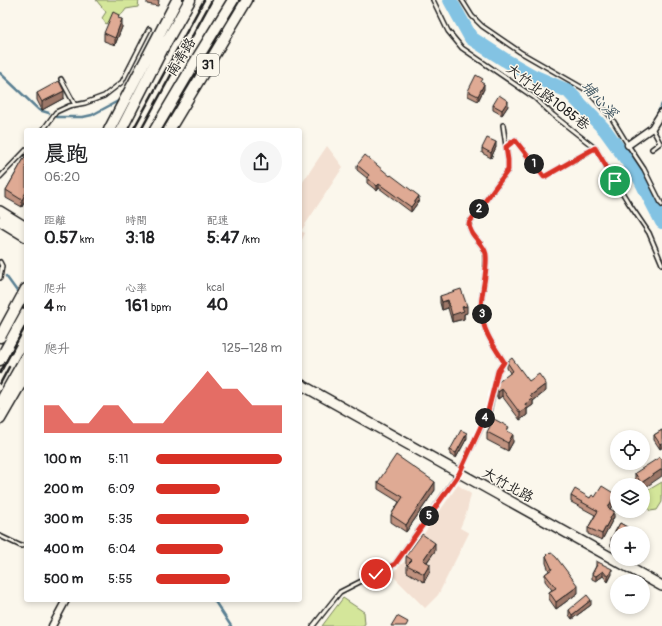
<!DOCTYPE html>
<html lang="zh-TW">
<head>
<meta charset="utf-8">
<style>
	:root { --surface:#fff; --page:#f6f6f6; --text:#202124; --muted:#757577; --accent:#d93025 }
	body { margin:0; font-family:Pangolin,"LXGW WenKai TC",sans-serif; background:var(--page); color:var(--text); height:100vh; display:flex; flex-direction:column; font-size:15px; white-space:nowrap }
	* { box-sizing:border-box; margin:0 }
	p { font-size:13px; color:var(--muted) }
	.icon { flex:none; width:22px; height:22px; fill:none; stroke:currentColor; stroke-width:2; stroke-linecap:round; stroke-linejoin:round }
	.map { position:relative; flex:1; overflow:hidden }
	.sheet { position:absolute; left:24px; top:128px; width:278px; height:474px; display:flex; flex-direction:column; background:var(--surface); border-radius:4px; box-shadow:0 2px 6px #0003 }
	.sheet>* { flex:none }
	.tools { position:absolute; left:610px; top:430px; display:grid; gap:8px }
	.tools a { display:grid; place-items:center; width:40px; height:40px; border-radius:50%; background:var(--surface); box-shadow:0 2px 6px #0003; font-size:20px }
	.pin { position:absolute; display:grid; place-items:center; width:34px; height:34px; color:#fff; margin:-17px; border:2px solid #fff; border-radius:50%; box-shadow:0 1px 4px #0007 }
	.km { position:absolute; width:20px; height:20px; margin:-10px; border-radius:50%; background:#222; color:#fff; font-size:11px; line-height:20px; text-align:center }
	.round { display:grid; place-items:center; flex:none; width:42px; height:42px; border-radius:21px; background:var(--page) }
	.overview { display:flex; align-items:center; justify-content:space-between; height:68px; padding:0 20px }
	h1 { font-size:22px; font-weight:700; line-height:30px }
	.figures { display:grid; grid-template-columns:repeat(3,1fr); gap:6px; height:68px; padding:4px 20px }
	.figures div { display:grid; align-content:center }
	.figures b { font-size:17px; font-weight:700 }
	.figures small { font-size:11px; font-weight:400 }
	.figures p { font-size:11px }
	.chart { height:112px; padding:8px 20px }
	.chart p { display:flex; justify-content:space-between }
	.chart svg { width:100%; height:72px; margin-top:4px; fill:var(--accent); opacity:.7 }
	ul { padding:0 20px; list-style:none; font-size:13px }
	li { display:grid; grid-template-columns:64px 48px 1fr; align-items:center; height:30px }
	li i { height:10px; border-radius:5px; background:var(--accent) }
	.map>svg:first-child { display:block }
	.built { fill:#f3e0d2 }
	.green { fill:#d4e69a; stroke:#78815b }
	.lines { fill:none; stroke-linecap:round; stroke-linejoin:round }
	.stream { stroke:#5a8093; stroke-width:2.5 }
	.river { stroke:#83c3e3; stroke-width:14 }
	.lane-casing { stroke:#1c1c1c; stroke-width:6 }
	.street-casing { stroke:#1c1c1c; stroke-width:9 }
	.secondary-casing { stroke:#1c1c1c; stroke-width:12 }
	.primary-casing { stroke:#1c1c1c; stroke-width:13 }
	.lane { stroke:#fbf7ec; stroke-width:3 }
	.street { stroke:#fbf7ec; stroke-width:6 }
	.secondary { stroke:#fbf7ec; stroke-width:9 }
	.primary { stroke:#fbf7ec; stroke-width:10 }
	.rail { stroke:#1c1c1c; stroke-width:2.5 }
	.wall { fill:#c0927f; stroke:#1c1c1c }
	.shaded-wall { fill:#9c7768; stroke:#1c1c1c }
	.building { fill:#dfaa94; stroke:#1c1c1c }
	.route-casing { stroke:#fff; stroke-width:8 }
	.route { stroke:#d93025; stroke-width:5 }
	.labels { text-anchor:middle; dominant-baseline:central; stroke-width:3; stroke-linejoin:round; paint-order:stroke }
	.shield { fill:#fbf7ec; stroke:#5f5e5a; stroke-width:1 }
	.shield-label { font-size:13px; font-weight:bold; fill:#1c1c1c }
	.street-label { font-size:14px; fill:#1c1c1c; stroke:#fbf7ec }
	.water-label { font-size:15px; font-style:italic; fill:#405662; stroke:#fbf7ec }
</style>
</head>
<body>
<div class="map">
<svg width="662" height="626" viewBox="0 0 662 626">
	<rect width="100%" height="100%" fill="#fbf7ec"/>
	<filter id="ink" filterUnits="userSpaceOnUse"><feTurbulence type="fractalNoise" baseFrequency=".025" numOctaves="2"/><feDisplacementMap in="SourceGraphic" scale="8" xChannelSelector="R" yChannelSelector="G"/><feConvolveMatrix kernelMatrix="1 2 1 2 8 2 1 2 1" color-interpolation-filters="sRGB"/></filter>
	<g filter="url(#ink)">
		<!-- built -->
		<path class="built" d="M327 146 343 167 301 231 305 233 300 244V186Z
			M458 485 471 494 467 511 460 528 469 533 438 595 425 608 391 574 405 561Z"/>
		<!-- green -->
		<path class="green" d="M96 0H139L138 7 126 9C120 19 115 17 106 24L102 18 106 12Z
			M662 482V502L657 510 650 511C646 505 640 500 645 492Z
			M343 598 364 612 365 624 362 626H322Z"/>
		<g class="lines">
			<!-- stream -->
			<path class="stream" d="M142 56 155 31
				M0 73 39 110 49 113
				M657 114 662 104
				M57 117H83L92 115 120 100
				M6 276 19 294
				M214 600 231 626"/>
			<!-- river -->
			<path class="river" d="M450 0 471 38 505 60 533 76 568 91 605 130 639 177 662 222"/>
			<defs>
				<path id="lane" d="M433 0 448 31 462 48 535 98 553 115 595 148 628 202 649 233 662 264
					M462 0 472 16 482 26 520 52 588 91 611 117 628 145 644 169 662 205
					M61 79 75 105
					M43 130 56 112 69 106 85 103 104 96 122 82 149 29
					M506 147 515 140 544 177 595 148
					M652 149 660 143 652 128
					M0 177 26 150
					M0 262 2 266 0 278
					M0 536 21 546 26 545
					M313 626 340 592 395 564 459 473 489 411 498 371 504 362C493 345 482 330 481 309 481 291 488 273 486 254 484 243 469 236 469 223L508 170V160L503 125"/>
				<path id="street" d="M628 145 652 128 662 112
					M52 626 66 600"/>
				<path id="secondary" d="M0 211 26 227
					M0 221 26 237
					M300 384 662 586"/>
				<path id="primary" d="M109 130 177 0
					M121 130 164 46 190 0
					M155 130 198 57 233 0
					M169 130 247 0
					M0 337 26 289
					M0 360 26 313
					M0 403 26 357
					M0 419 26 374"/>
			</defs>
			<!-- lane casing -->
			<use href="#lane" class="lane-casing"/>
			<!-- street casing -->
			<use href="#street" class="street-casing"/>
			<!-- secondary casing -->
			<use href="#secondary" class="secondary-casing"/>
			<!-- primary casing -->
			<use href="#primary" class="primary-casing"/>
			<!-- lane -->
			<use href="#lane" class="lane"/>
			<!-- street -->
			<use href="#street" class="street"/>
			<!-- secondary -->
			<use href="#secondary" class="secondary"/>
			<!-- primary -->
			<use href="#primary" class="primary"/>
			<!-- rail -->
			<path class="rail" d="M133 130 204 0
				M141 130 212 0
				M0 373 26 325
				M0 384 9 367"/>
		</g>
		<!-- wall -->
		<path class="wall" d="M147 0H159L158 6 147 4Z
			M119 18 122 27 115 45 104 41V33Z
			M484 89 478 101 468 96V91Z
			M37 93 64 98 42 110 37 100Z
			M493 105 508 106 502 115 493 110Z
			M496 147 491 158 482 153V148Z
			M26 155 22 207 6 198V190Z
			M357 165 419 201 411 212 379 188 377 191 367 183V178L357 170Z
			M440 296 467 313 464 314V319L452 322 448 308 442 310 440 303Z
			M507 362 529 381 546 391 533 401V405L527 409V415L520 420 502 396 498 399 496 395V388L510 373 507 368Z
			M662 430 660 449 654 440V435Z
			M487 432H509L513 442 508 451 487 440Z
			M467 438 456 458 450 455V450Z
			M635 473 643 485H638L635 481Z
			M378 482 435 490 406 532 391 522V515L399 502 378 489Z
			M571 496 590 498 595 497 615 500 610 509 614 517 602 540 588 534V528L595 515 571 502Z
			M620 523 632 530V533H617V549L611 546V539Z
			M435 551 427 562 430 571 424 582 407 572V565L406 564V556Z
			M546 556 578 593 556 609 549 599V592L552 590 545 581V574L549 571 546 563Z
			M596 561 612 574 608 582 603 576 596 581 592 579V574L596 566Z
			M591 605 572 619 569 615V610Z"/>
		<!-- shaded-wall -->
		<path class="shaded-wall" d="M122 19V27L115 45V38Z
			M484 84V89L478 101V96Z
			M64 91V98L42 110V102Z
			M508 101V106L502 115V110Z
			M496 142V147L491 158V153Z
			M379 184V188L377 191V186Z
			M26 192V200L22 207V200Z
			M419 196V201L411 212V207Z
			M448 300V308L442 310V302Z
			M467 306V313L464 314V319L452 322V315L462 307Z
			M546 384V391L533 401V405L527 409V415L520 420V413L530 396Z
			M502 389V396L498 399V392Z
			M467 433V438L456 458V453Z
			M513 434V442L508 451V443Z
			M662 443V448L660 449V444Z
			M662 469V476L643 489V485H641V483Z
			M435 482V490L406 532V525Z
			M615 494V500L608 513V508Z
			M614 511V517L602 540V534Z
			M435 543V551L423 567V560Z
			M430 564V571L424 582V574Z
			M612 569V574L608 582V577Z
			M603 571V576L596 581V576Z
			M578 586V593L556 609V602Z
			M591 600V605L572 619V615Z"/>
		<!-- building -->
		<path class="building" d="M113 12 119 15 118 18 122 19 115 38 104 33Z
			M476 75 483 79 481 82 484 84 478 96 468 91Z
			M59 81 64 91 42 102 37 93Z
			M499 95 508 101 502 110 493 105Z
			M487 138 496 142 491 153 482 148Z
			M26 155V192L22 200 6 190Z
			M365 155 390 176 391 175 419 196 411 207 379 184 377 186 367 178 369 175 357 165Z
			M461 289 467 306 462 307 464 311 452 315 448 300 442 302 440 296Z
			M512 358 529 381 539 374 546 384 530 396 533 399 525 404 527 408 520 413 502 389 498 392 496 388 497 383 513 371 507 362Z
			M494 419 509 427 507 431 513 434 508 443 487 432Z
			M461 430 467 433 456 453 450 450Z
			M662 430V443L660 444 654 435Z
			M396 455 435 482 406 525 391 515 403 497 378 482Z
			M660 457 662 460V469L641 483 635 473Z
			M602 486 615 494 608 508 614 511 602 534 588 528 598 511 571 496 575 489 590 498 592 495 595 497Z
			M620 523 632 530 630 533H617V543L611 539Z
			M422 534 435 543 423 560 430 564 424 574 407 565 412 560 406 556Z
			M550 552 556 557 578 586 556 602 549 592 556 588 545 574 552 569 546 556Z
			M596 561 612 569 608 577 603 571 596 576 592 574 598 563Z
			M587 595 591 600 572 615 569 610Z
			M397 616 408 622 406 626H391Z"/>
	</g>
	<g class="lines" filter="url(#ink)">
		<defs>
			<path id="route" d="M376 574 395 564 459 474 488 411 498 371 504 362C493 345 482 330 481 309 481 291 488 273 486 254 484 243 469 236 469 223L508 170V160L506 147 515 140 544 177 595 148 615 181"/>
		</defs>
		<!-- route casing -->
		<use href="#route" class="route-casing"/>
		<!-- route -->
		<use href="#route" class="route"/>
	</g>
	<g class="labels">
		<!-- shield labels -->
		<rect class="shield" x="197" y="54" width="22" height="22" rx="3"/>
		<g class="shield-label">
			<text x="208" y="65">31</text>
		</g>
		<!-- street labels -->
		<g class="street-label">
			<text transform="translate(181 57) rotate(-59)">南青路</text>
			<text transform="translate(548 97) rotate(37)">大竹北路1085巷</text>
			<text transform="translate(508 485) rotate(29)">大竹北路</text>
		</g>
		<!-- water labels -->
		<g class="water-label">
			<text transform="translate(599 100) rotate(47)">埔心溪</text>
		</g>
	</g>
</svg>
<div class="tools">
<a><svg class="icon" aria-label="locate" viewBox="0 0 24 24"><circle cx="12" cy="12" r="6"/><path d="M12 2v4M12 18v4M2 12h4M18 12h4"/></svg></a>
<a><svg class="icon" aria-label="layers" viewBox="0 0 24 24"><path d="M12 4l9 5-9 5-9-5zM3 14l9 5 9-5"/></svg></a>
<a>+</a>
<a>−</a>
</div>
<div class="pin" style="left:615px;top:181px;background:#1e9e55"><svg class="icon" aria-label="arrive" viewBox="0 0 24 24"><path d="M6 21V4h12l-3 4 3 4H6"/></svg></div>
<div class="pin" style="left:376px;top:574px;background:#d93025"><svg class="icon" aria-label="check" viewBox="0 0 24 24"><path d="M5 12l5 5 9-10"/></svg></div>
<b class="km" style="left:534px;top:164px">1</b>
<b class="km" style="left:479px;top:209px">2</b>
<b class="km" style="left:482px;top:314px">3</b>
<b class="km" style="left:485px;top:418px">4</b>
<b class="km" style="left:429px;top:516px">5</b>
<section class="sheet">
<div class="overview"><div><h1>晨跑</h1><p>06:20</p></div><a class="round"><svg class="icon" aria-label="share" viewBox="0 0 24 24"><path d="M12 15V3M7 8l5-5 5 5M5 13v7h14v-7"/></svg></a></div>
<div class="figures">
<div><p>距離</p><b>0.57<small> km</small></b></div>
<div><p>時間</p><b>3:18</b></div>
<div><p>配速</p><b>5:47<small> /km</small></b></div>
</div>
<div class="figures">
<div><p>爬升</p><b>4<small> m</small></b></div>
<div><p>心率</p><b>161<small> bpm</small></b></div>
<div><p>kcal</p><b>40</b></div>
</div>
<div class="chart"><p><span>爬升</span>125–128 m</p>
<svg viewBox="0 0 160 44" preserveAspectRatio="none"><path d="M0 44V27L10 27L20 38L30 38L40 27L50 27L60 38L70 38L80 38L90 27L100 17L110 6L120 17L130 17L140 27L150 27L160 27V44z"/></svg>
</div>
<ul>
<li><b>100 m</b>5:11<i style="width:100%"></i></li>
<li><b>200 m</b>6:09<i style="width:51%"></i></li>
<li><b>300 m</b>5:35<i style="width:74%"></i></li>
<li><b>400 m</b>6:04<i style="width:53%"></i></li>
<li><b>500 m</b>5:55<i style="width:59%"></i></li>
</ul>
</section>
</div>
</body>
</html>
